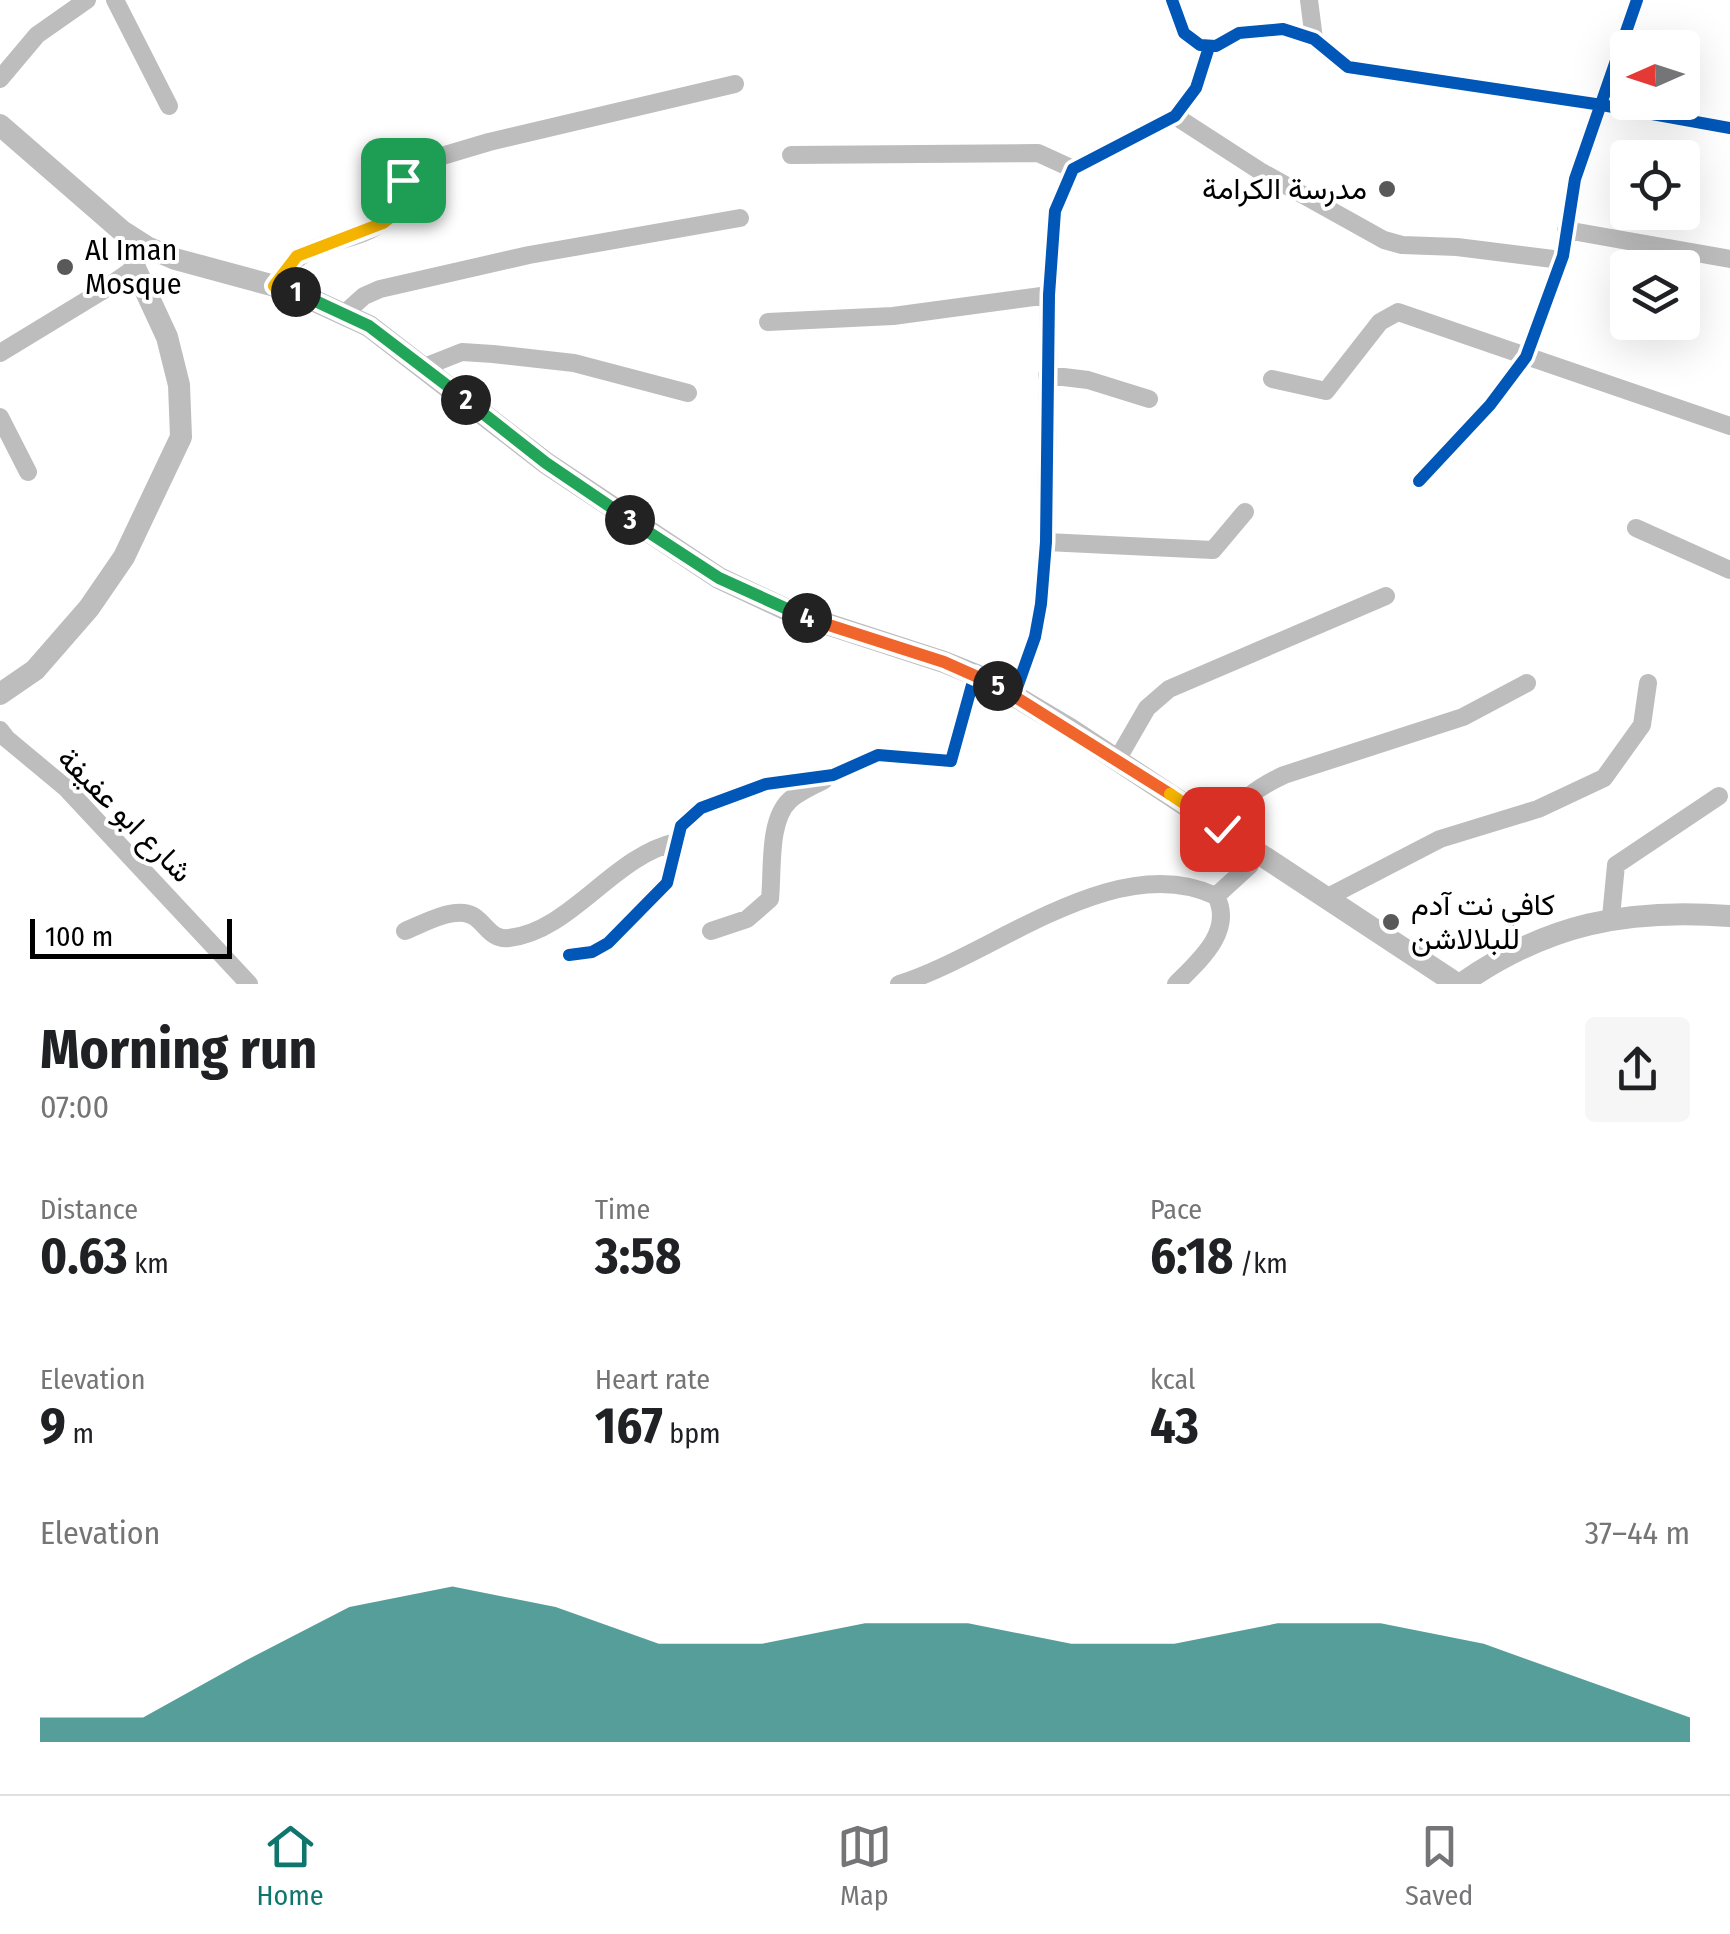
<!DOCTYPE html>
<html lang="en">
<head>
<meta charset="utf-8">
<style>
	:root { --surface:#fff; --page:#f6f6f6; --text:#202124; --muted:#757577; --line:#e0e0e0; --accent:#0f766e }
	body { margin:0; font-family:"Fira Sans Condensed",Vazirmatn,sans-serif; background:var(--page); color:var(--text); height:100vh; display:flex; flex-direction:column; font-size:38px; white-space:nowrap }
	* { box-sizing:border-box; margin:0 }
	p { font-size:32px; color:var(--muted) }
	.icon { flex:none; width:55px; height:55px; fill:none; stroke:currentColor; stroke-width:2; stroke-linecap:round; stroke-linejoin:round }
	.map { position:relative; height:984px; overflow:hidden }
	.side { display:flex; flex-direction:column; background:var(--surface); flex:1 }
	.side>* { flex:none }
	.needle { width:65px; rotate:267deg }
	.tools { position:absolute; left:1610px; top:30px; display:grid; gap:20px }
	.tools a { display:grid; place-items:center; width:90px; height:90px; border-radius:10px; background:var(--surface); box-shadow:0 10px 40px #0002; font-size:50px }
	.scale { position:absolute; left:30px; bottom:25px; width:202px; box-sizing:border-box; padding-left:10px; border:5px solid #000; border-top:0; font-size:28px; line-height:35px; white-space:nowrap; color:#000; -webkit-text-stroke:8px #fff; paint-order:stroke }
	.pin { position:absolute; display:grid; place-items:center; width:85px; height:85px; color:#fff; margin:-42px; border-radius:20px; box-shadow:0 5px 15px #0006 }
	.km { position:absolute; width:50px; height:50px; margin:-25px; border-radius:50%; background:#222; color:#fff; font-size:28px; line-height:50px; text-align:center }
	.round { display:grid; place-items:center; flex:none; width:105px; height:105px; border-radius:10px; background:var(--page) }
	.overview { display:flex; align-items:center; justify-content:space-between; height:170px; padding:0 40px }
	h1 { font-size:55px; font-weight:700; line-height:75px }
	.metrics { display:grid; grid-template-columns:repeat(3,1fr); gap:15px; height:170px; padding:10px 40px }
	.metrics div { display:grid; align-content:center }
	.metrics b { font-size:50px; font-weight:700 }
	.metrics small { font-size:28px; font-weight:400 }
	.metrics p { font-size:28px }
	.chart { height:280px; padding:20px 40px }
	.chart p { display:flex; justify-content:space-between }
	.chart svg { width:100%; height:180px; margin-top:10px; fill:var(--accent); opacity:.7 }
	.dock { display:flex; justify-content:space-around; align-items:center; height:140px; border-top:2px solid var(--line); background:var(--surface); font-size:28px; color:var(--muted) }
	.dock a { display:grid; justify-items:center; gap:5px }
	.dock .selected { color:var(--accent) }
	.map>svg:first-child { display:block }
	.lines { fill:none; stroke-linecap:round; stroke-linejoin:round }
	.minor { stroke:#bdbdbd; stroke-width:18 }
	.major { stroke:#bdbdbd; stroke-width:22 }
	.cycleway-casing { stroke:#fff; stroke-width:19 }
	.cycleway { stroke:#0057b8; stroke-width:12 }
	.split-1-casing { stroke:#fff; stroke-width:20 }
	.split-2-casing { stroke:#fff; stroke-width:20 }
	.split-3-casing { stroke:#fff; stroke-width:20 }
	.split-4-casing { stroke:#fff; stroke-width:20 }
	.split-5-casing { stroke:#fff; stroke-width:20 }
	.split-6-casing { stroke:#fff; stroke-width:20 }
	.split-7-casing { stroke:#fff; stroke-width:20 }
	.split-1 { stroke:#f5b400; stroke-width:12 }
	.split-2 { stroke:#22a559; stroke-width:12 }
	.split-3 { stroke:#22a559; stroke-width:12 }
	.split-4 { stroke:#22a559; stroke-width:12 }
	.split-5 { stroke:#f0652b; stroke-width:12 }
	.split-6 { stroke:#f0652b; stroke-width:12 }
	.split-7 { stroke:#f5b400; stroke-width:12 }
	.poi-dot { fill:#595959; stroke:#fff; stroke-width:4 }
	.labels { text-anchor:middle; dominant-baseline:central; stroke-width:8; stroke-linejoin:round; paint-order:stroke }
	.poi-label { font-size:30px; fill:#000; stroke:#fff; text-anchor:start }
	.street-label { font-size:30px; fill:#000; stroke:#fff }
</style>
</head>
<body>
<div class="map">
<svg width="1730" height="984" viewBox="0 0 1730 984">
	<rect width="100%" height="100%" fill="#fff"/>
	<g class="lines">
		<!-- minor -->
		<path class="minor" d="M115 0 169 106
			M1172 0 1184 33 1200 45 1216 46 1239 33 1283 29 1314 39 1348 67 1602 105 1730 128
			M1309 0 1314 39
			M0 79 37 35 87 0
			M1175 116 1260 171 1384 240 1402 245 1457 247 1561 260
			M791 155 1038 153 1073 169
			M1566 230 1730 259
			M274 286C308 230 347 251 388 219 407 204 397 179 415 164L489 142 735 84
			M345 313 364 296 380 289 529 255 740 218
			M768 322 893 316 1049 295
			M0 353 102 291 135 268
			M424 367 462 352 493 354 574 363 688 393
			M1047 375 1088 380 1149 399
			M1272 379 1326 391 1380 322 1398 312 1730 426
			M0 417 28 472
			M1419 481 1490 405 1526 357 1563 256 1575 179 1637 0
			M1636 528 1730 570
			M1046 542 1213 550 1245 512
			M1014 696 1035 637 1041 604 1046 542 1049 295 1055 211 1073 169 1175 116 1196 88 1209 47
			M0 730 7 739 66 788 249 984
			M1117 760 1147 708 1169 689 1386 596
			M1222 829C1238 802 1256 788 1284 775L1463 717 1527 683
			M1326 898 1440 839 1538 809 1604 778 1642 725 1648 683
			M1611 917 1616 865 1719 796
			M405 931C422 924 445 911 464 913 484 915 487 941 509 938 571 931 613 856 676 842
			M711 931 747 919 770 899C773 869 768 820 790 800 799 792 813 786 824 780
			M569 955 592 952 608 943 667 883 681 826 701 808 766 784 833 775 878 755 951 761 975 674
			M899 984C993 955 1116 848 1216 896L1250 865
			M1176 984C1200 960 1234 931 1216 896"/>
		<!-- major -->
		<path class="major" d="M0 125 122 231 147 247 175 259 293 291 369 326 546 463 719 578 796 614 944 662 986 679 1070 729 1457 984
			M0 694 35 670 89 608 124 557 181 437 179 385 167 337 135 268 134 253 139 242
			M1461 984C1547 924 1626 908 1730 916"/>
		<defs>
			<path id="cycleway" d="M1172 0 1184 33 1200 45 1216 46 1239 33 1283 29 1314 39 1348 67 1602 105 1730 128
				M1419 481 1490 405 1526 357 1563 256 1575 179 1637 0
				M1014 696 1035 637 1041 604 1046 542 1049 295 1055 211 1073 169 1175 116 1196 88 1209 47
				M569 955 592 952 608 943 667 883 681 826 701 808 766 784 833 775 878 755 951 761 975 674"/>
		</defs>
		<!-- cycleway casing -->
		<use href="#cycleway" class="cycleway-casing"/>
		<!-- cycleway -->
		<use href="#cycleway" class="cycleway"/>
	</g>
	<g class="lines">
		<defs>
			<path id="split-1" d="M296 292 274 286 297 256 383 223 397 212 403 180"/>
			<path id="split-2" d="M296 292 369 326 466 400"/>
			<path id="split-3" d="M466 400 546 463 630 520"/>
			<path id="split-4" d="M630 520 719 578 807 618"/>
			<path id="split-5" d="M807 618 944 662 998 686"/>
			<path id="split-6" d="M998 686 1170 794"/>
			<path id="split-7" d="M1170 794 1222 829"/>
		</defs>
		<!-- split-1 casing -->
		<use href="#split-1" class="split-1-casing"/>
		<!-- split-2 casing -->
		<use href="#split-2" class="split-2-casing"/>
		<!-- split-3 casing -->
		<use href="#split-3" class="split-3-casing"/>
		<!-- split-4 casing -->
		<use href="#split-4" class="split-4-casing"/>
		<!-- split-5 casing -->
		<use href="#split-5" class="split-5-casing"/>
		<!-- split-6 casing -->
		<use href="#split-6" class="split-6-casing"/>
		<!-- split-7 casing -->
		<use href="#split-7" class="split-7-casing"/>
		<!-- split-1 -->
		<use href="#split-1" class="split-1"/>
		<!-- split-2 -->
		<use href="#split-2" class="split-2"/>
		<!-- split-3 -->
		<use href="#split-3" class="split-3"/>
		<!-- split-4 -->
		<use href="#split-4" class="split-4"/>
		<!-- split-5 -->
		<use href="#split-5" class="split-5"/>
		<!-- split-6 -->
		<use href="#split-6" class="split-6"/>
		<!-- split-7 -->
		<use href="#split-7" class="split-7"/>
	</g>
	<!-- markers -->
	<g class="poi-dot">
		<circle cx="1387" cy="189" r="10"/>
		<circle cx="65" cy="267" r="10"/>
		<circle cx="1391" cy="922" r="10"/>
	</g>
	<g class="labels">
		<!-- poi labels -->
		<g class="poi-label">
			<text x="1367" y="189" text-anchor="end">مدرسة الكرامة</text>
			<text x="85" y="250">Al Iman<tspan x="85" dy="34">Mosque</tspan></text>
			<text x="1411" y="905">كافي نت آدم<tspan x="1411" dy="34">للبلالاشن</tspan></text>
		</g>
		<!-- street labels -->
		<g class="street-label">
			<text transform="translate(125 815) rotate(45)">شارع ابو عفيفة</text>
		</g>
	</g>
</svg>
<div class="tools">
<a><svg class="needle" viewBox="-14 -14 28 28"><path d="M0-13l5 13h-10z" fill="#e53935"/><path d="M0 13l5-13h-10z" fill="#757577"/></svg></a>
<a><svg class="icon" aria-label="locate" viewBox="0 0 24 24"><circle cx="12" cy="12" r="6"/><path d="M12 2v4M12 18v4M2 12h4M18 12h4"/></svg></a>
<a><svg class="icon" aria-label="layers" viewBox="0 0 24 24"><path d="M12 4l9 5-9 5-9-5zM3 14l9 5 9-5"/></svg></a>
</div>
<div class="scale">100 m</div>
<div class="pin" style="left:403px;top:180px;background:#1e9e55"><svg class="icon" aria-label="arrive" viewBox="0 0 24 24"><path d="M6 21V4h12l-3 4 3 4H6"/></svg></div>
<div class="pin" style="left:1222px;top:829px;background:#d93025"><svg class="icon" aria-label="check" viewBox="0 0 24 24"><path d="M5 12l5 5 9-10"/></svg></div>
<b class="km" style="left:296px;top:292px">1</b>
<b class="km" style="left:466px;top:400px">2</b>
<b class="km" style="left:630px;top:520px">3</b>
<b class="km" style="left:807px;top:618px">4</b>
<b class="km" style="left:998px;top:686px">5</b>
</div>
<section class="side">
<div class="overview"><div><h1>Morning run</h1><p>07:00</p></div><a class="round"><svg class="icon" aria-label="share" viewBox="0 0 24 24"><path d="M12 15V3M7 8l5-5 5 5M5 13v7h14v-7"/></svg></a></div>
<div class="metrics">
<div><p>Distance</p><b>0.63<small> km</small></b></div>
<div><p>Time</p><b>3:58</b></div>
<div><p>Pace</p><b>6:18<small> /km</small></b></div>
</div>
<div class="metrics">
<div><p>Elevation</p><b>9<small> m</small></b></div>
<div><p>Heart rate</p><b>167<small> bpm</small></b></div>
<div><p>kcal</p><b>43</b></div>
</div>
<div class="chart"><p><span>Elevation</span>37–44 m</p>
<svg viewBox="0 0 160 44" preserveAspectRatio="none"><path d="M0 44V38L10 38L20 24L30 11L40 6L50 11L60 20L70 20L80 15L90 15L100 20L110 20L120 15L130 15L140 20L150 29L160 38V44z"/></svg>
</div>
</section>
<nav class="dock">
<a class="selected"><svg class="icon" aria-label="home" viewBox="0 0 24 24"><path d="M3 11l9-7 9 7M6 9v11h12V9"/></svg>Home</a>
<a><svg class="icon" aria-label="map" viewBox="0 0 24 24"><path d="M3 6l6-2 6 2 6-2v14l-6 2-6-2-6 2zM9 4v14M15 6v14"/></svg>Map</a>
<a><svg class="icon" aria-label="saved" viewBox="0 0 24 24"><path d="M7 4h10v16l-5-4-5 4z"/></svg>Saved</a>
</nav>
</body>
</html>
